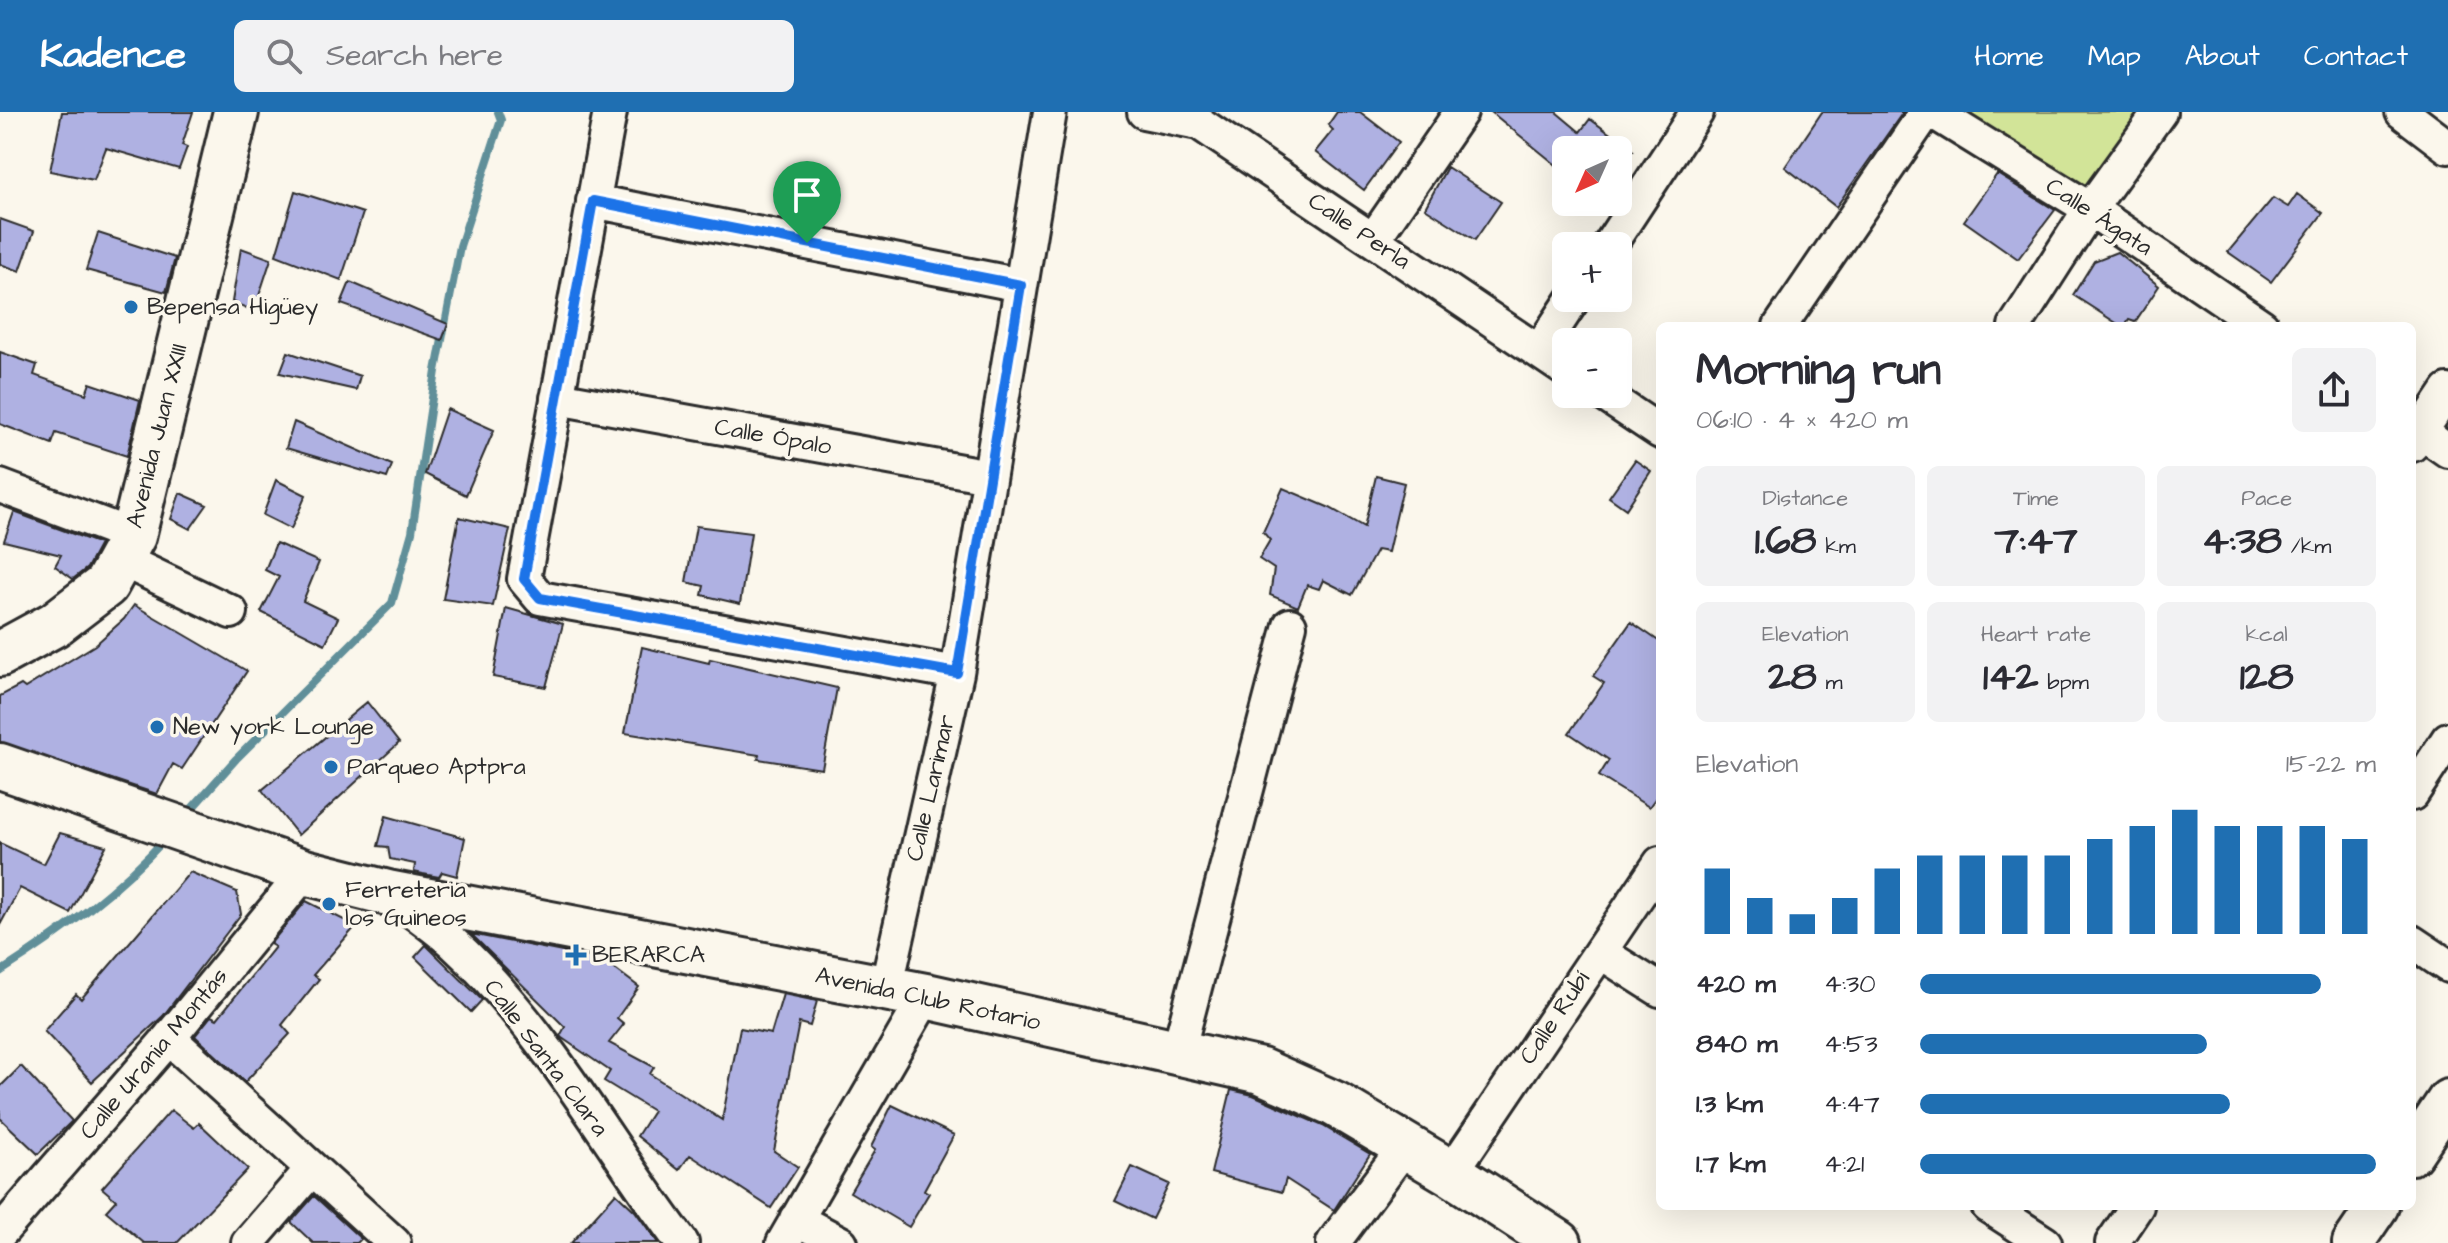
<!DOCTYPE html>
<html lang="en">
<head>
<meta charset="utf-8">
<style>
	:root { --surface:#fff; --page:#f2f2f3; --text:#2b2b33; --muted:#7c7c81; --accent:#1f6fb2 }
	body { margin:0; font-family:"Architects Daughter",sans-serif; background:var(--page); color:var(--text); height:100vh; display:flex; flex-direction:column; font-size:30px; white-space:nowrap }
	* { box-sizing:border-box; margin:0 }
	p { font-size:26px; color:var(--muted) }
	.icon { flex:none; width:44px; height:44px; fill:none; stroke:currentColor; stroke-width:2; stroke-linecap:round; stroke-linejoin:round }
	.map { position:relative; flex:1; overflow:hidden }
	.drawer { position:absolute; left:1656px; top:210px; width:760px; height:888px; display:flex; flex-direction:column; background:var(--surface); border-radius:12px; box-shadow:0 8px 32px #0002 }
	.drawer>* { flex:none }
	.needle { width:52px; rotate:225deg }
	.tools { position:absolute; left:1552px; top:24px; display:grid; gap:16px }
	.tools a { display:grid; place-items:center; width:80px; height:80px; border-radius:12px; background:var(--surface); box-shadow:0 8px 32px #0002; font-size:40px }
	.pin { position:absolute; display:grid; place-items:center; width:68px; height:68px; color:#fff; margin:-82px -34px; border-radius:50% 50% 50% 0; rotate:-45deg; box-shadow:0 0 8px #0007 }
	.pin .icon { rotate:45deg }
	.round { display:grid; place-items:center; flex:none; width:84px; height:84px; border-radius:12px; background:var(--page) }
	.summary { display:flex; align-items:center; justify-content:space-between; height:136px; padding:0 40px }
	h1 { font-size:44px; font-weight:800; line-height:60px }
	.stats { display:grid; grid-template-columns:repeat(3,1fr); gap:12px; height:136px; padding:8px 40px }
	.stats div { display:grid; align-content:center; border-radius:12px; background:var(--page); text-align:center }
	.stats b { font-size:40px; font-weight:800 }
	.stats small { font-size:22px; font-weight:400 }
	.stats p { font-size:22px }
	.chart { height:224px; padding:16px 40px }
	.chart p { display:flex; justify-content:space-between }
	.chart svg { width:100%; height:144px; margin-top:8px; stroke:var(--accent); stroke-width:6 }
	ul { padding:0 40px; list-style:none; font-size:26px }
	li { display:grid; grid-template-columns:128px 96px 1fr; align-items:center; height:60px }
	li i { height:20px; border-radius:10px; background:var(--accent) }
	header { display:flex; align-items:center; gap:48px; box-sizing:border-box; height:112px; padding:0 40px; background:var(--accent); color:#fff }
	header strong { font-size:38px }
	nav { display:flex; gap:44px; margin-inline-start:auto; font-size:28px }
	.search { width:560px; height:72px; background:var(--page); display:flex; align-items:center; gap:20px; box-sizing:border-box; padding:0 28px; border-radius:12px; color:var(--muted); font-size:30px }
	.map>svg:first-child { display:block }
	.green { fill:#d2e498; stroke:#7e8862; stroke-width:2 }
	.lines { fill:none; stroke-linecap:round; stroke-linejoin:round }
	.stream { stroke:#608f99; stroke-width:8 }
	.building { fill:#afb1e2; stroke:#2b2b2b; stroke-width:2 }
	.minor-casing { stroke:#2b2b2b; stroke-width:38 }
	.tertiary-casing { stroke:#2b2b2b; stroke-width:46 }
	.secondary-casing { stroke:#2b2b2b; stroke-width:50 }
	.minor { stroke:#fbf7ec; stroke-width:32 }
	.tertiary { stroke:#fbf7ec; stroke-width:40 }
	.secondary { stroke:#fbf7ec; stroke-width:44 }
	.route-casing { stroke:#fff; stroke-width:16 }
	.route { stroke:#1a73e8; stroke-width:10 }
	.poi-dot { fill:#1f6fb2; stroke:#fbf7ec; stroke-width:3 }
	.labels { text-anchor:middle; dominant-baseline:central; stroke-width:7; stroke-linejoin:round; paint-order:stroke }
	.street-label { font-size:24px; fill:#2b2b2b; stroke:#fbf7ec }
	.poi-label { font-size:24px; fill:#2b2b2b; stroke:#fbf7ec; text-anchor:start }
</style>
</head>
<body>
<header>
<strong>Kadence</strong>
<div class="search"><svg class="icon" aria-label="search" viewBox="0 0 24 24"><circle cx="10" cy="10" r="6"/><path d="M15 15l6 6"/></svg>Search here</div>
<nav><a>Home</a><a>Map</a><a>About</a><a>Contact</a></nav>
</header>
<div class="map">
<svg width="2448" height="1131" viewBox="0 0 2448 1131">
	<rect width="100%" height="100%" fill="#fbf7ec"/>
	<filter id="ink" filterUnits="userSpaceOnUse"><feTurbulence type="fractalNoise" baseFrequency=".0125" numOctaves="2"/><feDisplacementMap in="SourceGraphic" scale="16" xChannelSelector="R" yChannelSelector="G"/><feConvolveMatrix kernelMatrix="1 2 1 2 8 2 1 2 1" color-interpolation-filters="sRGB"/></filter>
	<g filter="url(#ink)">
		<!-- green -->
		<path class="green" d="M1944 0H2160L2090 97Z"/>
		<g class="lines">
			<!-- stream -->
			<path class="stream" d="M186 703 236 647 392 491 412 420 436 259 460 134 501 8 498 0
				M0 860C61 821 118 779 167 725"/>
		</g>
		<!-- building -->
		<path class="building" d="M62 0H193L182 33 187 35 179 57 106 36 94 68 50 59Z
			M1337 0H1360L1399 30 1364 78 1315 40 1333 18 1328 13Z
			M1491 0H1556L1580 20 1590 7 1632 38H1566V61Z
			M1822 0H1903L1836 95 1785 55Z
			M1447 55 1501 90 1475 128 1425 96Z
			M1997 62 2055 98 2018 147 1964 109Z
			M295 79 363 101 341 168 276 143Z
			M2297 82 2323 101 2271 170 2228 140 2273 86 2288 95Z
			M0 107 34 119 20 159 0 152Z
			M98 121 175 146 166 180 86 158Z
			M241 136 271 147 254 199 232 190Z
			M2117 140 2159 174 2135 210 2129 208 2125 214H2121L2073 183 2094 149Z
			M350 170 448 212 442 228 341 192Z
			M0 240 37 253 34 263 86 282 90 271 140 288 127 344 56 321 52 332 0 312Z
			M288 240 360 264 356 278 280 261Z
			M447 297 494 318 466 383 425 362Z
			M294 310 392 353 387 366 286 336Z
			M1635 348 1651 359 1626 397 1609 385Z
			M1376 364 1404 371 1388 440 1377 438 1352 483 1323 468 1319 477 1307 473 1298 495 1270 483 1274 457 1259 447 1270 428 1263 420 1283 376 1330 396 1364 415Z
			M276 368 306 383 291 417 263 403Z
			M180 381 207 393 190 417 171 407Z
			M14 400 100 432 87 456 73 467 55 454 61 443 4 429Z
			M459 405 510 417 493 494 443 487Z
			M696 414 751 421 740 492 702 483 704 474 686 470Z
			M276 431 319 450 303 489 338 506 325 532 261 500 279 465 265 458Z
			M134 493 247 559 182 657 173 652 157 682 0 630V584L21 573 25 576 95 533 124 507Z
			M506 496 563 512 546 575 493 565Z
			M1631 510 1660 530V680L1649 695 1599 664 1609 648 1569 621 1604 571 1593 564Z
			M642 535 709 551 710 547 837 576 822 657 758 647 759 643 625 621Z
			M367 590 399 631 298 723 262 678Z
			M386 704 465 726 457 764 442 760 439 765 423 762 414 760 415 752 390 747 388 735 378 734Z
			M60 721 106 734 70 801 20 776 0 813V731L44 752Z
			M190 760 237 780 241 802 163 904 92 970 44 919 76 882 81 887Z
			M306 789 356 814 313 863 319 867 282 913 290 922 245 970 195 924 211 904 217 907 275 835 270 832Z
			M471 822 603 848 639 875 617 906 624 912 609 931 654 955 650 962 722 1008 740 916 771 922 783 882 817 889 810 914 799 911 774 1039 798 1055 771 1096 690 1043 679 1058 637 1024 653 999 604 969 610 959 562 926 560 924 565 915Z
			M426 833 482 888 471 900 415 845Z
			M21 954 72 1009 38 1042 0 1006V975Z
			M1231 978 1253 983 1323 1014 1370 1042 1334 1098 1286 1067 1282 1080 1211 1061Z
			M892 993 954 1023 924 1078 929 1081 909 1115 850 1080 875 1038 871 1035Z
			M171 998 194 1016 199 1011 248 1057 177 1131H144L106 1099 116 1088 102 1076Z
			M1132 1055 1169 1072 1152 1107 1115 1089Z
			M616 1081 635 1099 658 1131H571Z
			M314 1084 361 1127 357 1131H313L291 1110Z"/>
		<g class="lines">
			<defs>
				<path id="minor" d="M610 0 524 467 540 486 957 561
					M1144 0 1199 11 1566 258
					M1933 0 2090 97 2262 214
					M2402 0 2448 35
					M593 89 1021 173
					M1373 128 1461 0
					M1609 134 1697 0
					M1780 214 1926 0
					M2015 214 2090 97 2160 0
					M1539 239 1574 186
					M1603 282 1660 320
					M557 286 989 364
					M2412 314 2448 339
					M2412 333 2448 279
					M0 374 133 424
					M120 447 231 500
					M2412 682 2448 627
					M394 785C413 800 434 814 452 830 546 916 606 1031 682 1131
					M2412 830 2448 854
					M1600 840 1660 878
					M886 877 957 561 1050 0
					M169 926 394 1131
					M1178 940 1290 513
					M1451 1061 1660 751
					M1988 1094 2045 1131
					M796 1107 841 1131
					M0 1121 169 926 305 760
					M248 1131 311 1058
					M783 1131 926 884
					M1333 1131 1406 1033
					M2112 1131 2137 1094"/>
				<path id="tertiary" d="M2412 1042 2448 988
					M2353 1131 2378 1094"/>
				<path id="secondary" d="M0 542 55 512 106 473 133 424 236 0
					M0 654 305 760 388 781 926 884 1261 959 1335 992 1451 1061 1559 1131"/>
			</defs>
			<!-- minor casing -->
			<use href="#minor" class="minor-casing"/>
			<!-- tertiary casing -->
			<use href="#tertiary" class="tertiary-casing"/>
			<!-- secondary casing -->
			<use href="#secondary" class="secondary-casing"/>
			<!-- minor -->
			<use href="#minor" class="minor"/>
			<!-- tertiary -->
			<use href="#tertiary" class="tertiary"/>
			<!-- secondary -->
			<use href="#secondary" class="secondary"/>
		</g>
	</g>
	<g class="lines" filter="url(#ink)">
		<defs>
			<path id="route" d="M593 89 1021 173 957 561 540 486 524 467Z"/>
		</defs>
		<!-- route casing -->
		<use href="#route" class="route-casing"/>
		<!-- route -->
		<use href="#route" class="route"/>
	</g>
	<!-- markers -->
	<g class="poi-dot">
		<circle cx="131" cy="195" r="8"/>
		<circle cx="157" cy="615" r="8"/>
		<circle cx="331" cy="655" r="8"/>
		<circle cx="329" cy="792" r="8"/>
		<path d="M572 831h8v8h8v8h-8v8h-8v-8h-8v-8h8z"/>
	</g>
	<g class="labels">
		<!-- street labels -->
		<g class="street-label">
			<text transform="translate(2099 105) rotate(33)">Calle Ágata</text>
			<text transform="translate(1359 119) rotate(34)">Calle Perla</text>
			<text transform="translate(157 324) rotate(-76)">Avenida Juan XXIII</text>
			<text transform="translate(773 325) rotate(10)">Calle Ópalo</text>
			<text transform="translate(931 676) rotate(-77)">Calle Larimar</text>
			<text transform="translate(928 887) rotate(12)">Avenida Club Rotario</text>
			<text transform="translate(1555 906) rotate(-56)">Calle Rubí</text>
			<text transform="translate(154 942) rotate(-50)">Calle Urania Montás</text>
			<text transform="translate(546 946) rotate(53)">Calle Santa Clara</text>
		</g>
		<!-- poi labels -->
		<g class="poi-label">
			<text x="147" y="195">Bepensa Higüey</text>
			<text x="173" y="615">New york Lounge</text>
			<text x="347" y="655">Parqueo Aptpra</text>
			<text x="345" y="778">Ferreteria<tspan x="345" dy="28">los Guineos</tspan></text>
			<text x="592" y="843">BERARCA</text>
		</g>
	</g>
</svg>
<div class="tools">
<a><svg class="needle" viewBox="-14 -14 28 28"><path d="M0-13l5 13h-10z" fill="#e53935"/><path d="M0 13l5-13h-10z" fill="#7c7c81"/></svg></a>
<a>+</a>
<a>−</a>
</div>
<div class="pin" style="left:807px;top:131px;background:#1e9e55"><svg class="icon" aria-label="arrive" viewBox="0 0 24 24"><path d="M6 21V4h12l-3 4 3 4H6"/></svg></div>
<section class="drawer">
<div class="summary"><div><h1>Morning run</h1><p>06:10 · 4 × 420 m</p></div><a class="round"><svg class="icon" aria-label="share" viewBox="0 0 24 24"><path d="M12 15V3M7 8l5-5 5 5M5 13v7h14v-7"/></svg></a></div>
<div class="stats">
<div><p>Distance</p><b>1.68<small> km</small></b></div>
<div><p>Time</p><b>7:47</b></div>
<div><p>Pace</p><b>4:38<small> /km</small></b></div>
</div>
<div class="stats">
<div><p>Elevation</p><b>28<small> m</small></b></div>
<div><p>Heart rate</p><b>142<small> bpm</small></b></div>
<div><p>kcal</p><b>128</b></div>
</div>
<div class="chart"><p><span>Elevation</span>15–22 m</p>
<svg viewBox="0 0 160 44" preserveAspectRatio="none"><path d="M5 44V24M15 44V33M25 44V38M35 44V33M45 44V24M55 44V20M65 44V20M75 44V20M85 44V20M95 44V15M105 44V11M115 44V6M125 44V11M135 44V11M145 44V11M155 44V15"/></svg>
</div>
<ul>
<li><b>420 m</b>4:30<i style="width:88%"></i></li>
<li><b>840 m</b>4:53<i style="width:63%"></i></li>
<li><b>1.3 km</b>4:47<i style="width:68%"></i></li>
<li><b>1.7 km</b>4:21<i style="width:100%"></i></li>
</ul>
</section>
</div>
</body>
</html>
